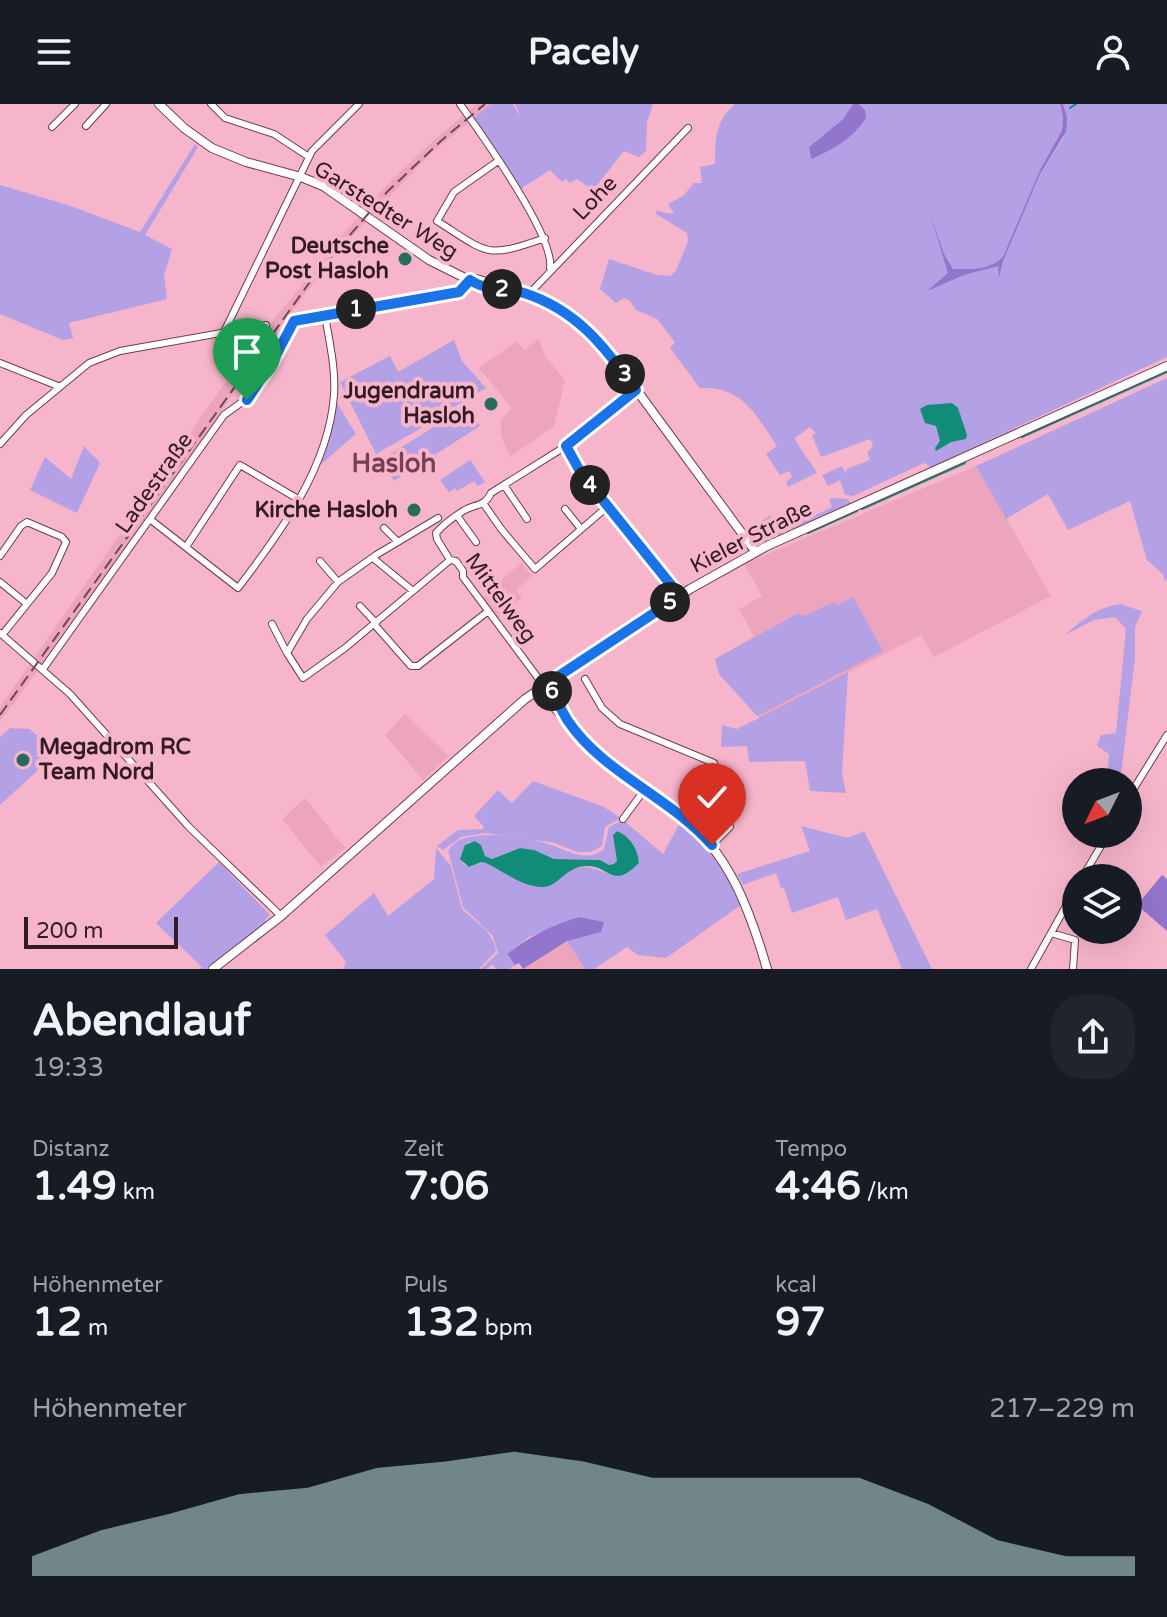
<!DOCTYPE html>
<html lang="de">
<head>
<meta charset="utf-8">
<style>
	:root { --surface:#171b24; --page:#20242c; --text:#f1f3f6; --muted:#9ea1a6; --accent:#97b6b2 }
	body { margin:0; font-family:"Varela Round",sans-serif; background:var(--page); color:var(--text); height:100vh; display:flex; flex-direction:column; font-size:30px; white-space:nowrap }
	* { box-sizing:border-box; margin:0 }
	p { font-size:26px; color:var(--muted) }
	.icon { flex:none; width:44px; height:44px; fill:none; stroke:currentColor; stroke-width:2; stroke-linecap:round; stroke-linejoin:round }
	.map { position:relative; height:865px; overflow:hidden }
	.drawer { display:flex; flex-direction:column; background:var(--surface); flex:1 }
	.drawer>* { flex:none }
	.needle { width:52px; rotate:228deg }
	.tools { position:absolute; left:1062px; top:664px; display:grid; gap:16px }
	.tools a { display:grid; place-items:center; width:80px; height:80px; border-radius:50%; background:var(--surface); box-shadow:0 8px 32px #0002; font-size:40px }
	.scale { position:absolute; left:24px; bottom:20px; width:154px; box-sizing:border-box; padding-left:8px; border:4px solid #331b23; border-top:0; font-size:22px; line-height:28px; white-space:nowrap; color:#331b23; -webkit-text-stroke:6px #f7b5cb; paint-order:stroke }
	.pin { position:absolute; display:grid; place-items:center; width:68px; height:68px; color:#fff; margin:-82px -34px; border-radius:50% 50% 50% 0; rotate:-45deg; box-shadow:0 0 8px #0007 }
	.pin .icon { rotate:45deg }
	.km { position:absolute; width:40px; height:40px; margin:-20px; border-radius:50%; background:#222; color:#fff; font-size:22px; line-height:40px; text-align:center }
	.round { display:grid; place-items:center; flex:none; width:84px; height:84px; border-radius:32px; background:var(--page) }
	.overview { display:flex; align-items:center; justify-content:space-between; height:136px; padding:0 32px }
	h1 { font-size:44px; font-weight:800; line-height:60px }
	.stats { display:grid; grid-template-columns:repeat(3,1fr); gap:12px; height:136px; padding:8px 32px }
	.stats div { display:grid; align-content:center }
	.stats b { font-size:40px; font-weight:800 }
	.stats small { font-size:22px; font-weight:400 }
	.stats p { font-size:22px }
	.chart { height:224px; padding:16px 32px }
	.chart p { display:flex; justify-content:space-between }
	.chart svg { width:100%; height:144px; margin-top:8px; fill:var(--accent); opacity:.7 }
	header { display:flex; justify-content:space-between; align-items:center; height:104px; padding:0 32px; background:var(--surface); font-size:36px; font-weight:800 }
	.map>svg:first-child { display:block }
	.built { fill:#eca5bd }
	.green { fill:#b4a0e5; fill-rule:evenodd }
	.forest { fill:#9276cd }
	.water { fill:#108c78 }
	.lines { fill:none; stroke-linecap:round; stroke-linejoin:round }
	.stream { stroke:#108c78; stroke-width:2 }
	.minor-casing { stroke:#713a4f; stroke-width:8 }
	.major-casing { stroke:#713a4f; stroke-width:10 }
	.minor { stroke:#fff; stroke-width:6 }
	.major { stroke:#fff; stroke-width:8 }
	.rail { stroke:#6d4955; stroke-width:2; stroke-dasharray:12 6; stroke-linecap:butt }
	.route-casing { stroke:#fff; stroke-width:16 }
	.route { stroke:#1a73e8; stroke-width:10 }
	.poi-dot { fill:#286c5e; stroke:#f7b5cb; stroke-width:3 }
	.labels { text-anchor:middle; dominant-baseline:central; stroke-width:8; stroke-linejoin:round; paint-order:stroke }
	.street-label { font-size:22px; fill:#331b23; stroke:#f7b5cb }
	.poi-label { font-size:22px; font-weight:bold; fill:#331b23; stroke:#f7b5cb; text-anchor:end }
	.quarter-label { font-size:26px; font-weight:bold; fill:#773f54; stroke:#f7b5cb }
</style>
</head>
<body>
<header><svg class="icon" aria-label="menu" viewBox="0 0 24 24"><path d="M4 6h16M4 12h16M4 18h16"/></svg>Pacely<svg class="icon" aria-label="person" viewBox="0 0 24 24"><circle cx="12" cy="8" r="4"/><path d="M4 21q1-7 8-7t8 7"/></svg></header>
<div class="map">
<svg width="1167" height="865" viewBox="0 0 1167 865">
	<rect width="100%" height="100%" fill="#f7b5cb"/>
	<!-- built -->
	<path class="built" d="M477 0H491L432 48 332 154 261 249 146 418 0 618V603L229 273 269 222 337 137 383 85 427 42Z
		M538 235 545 252 565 276 554 322 510 353 501 331V316L512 304 479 264 516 238 525 246Z
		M976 362 1051 492 934 553 921 531 759 614 719 570 715 555 754 533 739 505 762 492 744 460Z
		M521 459 532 472 516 487 522 494 498 515 482 494Z
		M405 610 449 652 423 676 385 631Z
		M305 694 345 744 321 763 282 715Z
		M567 837 585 865H523Z"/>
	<!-- green -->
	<path class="green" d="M491 0H513L521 14 515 0H653L647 18 646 47 639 53 624 47 593 86 577 75 570 79 566 75 562 78 550 66 519 86 474 14Z
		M735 0H853L843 15 809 43 811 55 865 6 859 0H1060L1063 13 1062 26 1040 66 1018 120 1040 70 1064 33 1067 13 1063 0H1167V253L931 363 924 359 853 392 845 391 840 376 828 382 822 371 842 362 847 371 846 365 870 356 867 349 873 342 870 335 821 353 812 331 816 329 810 323 795 334C800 347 810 356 817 369L788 383 786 378 792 373 789 367 780 371 766 350 777 342C756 311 743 282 700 284L670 244 675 238 657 215 636 206 630 197 624 194 616 199 600 185 609 155 657 171 670 172 675 168 680 157 688 137 687 129 656 110V107L674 110 668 100 683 92 694 79H702L700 63 715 60C715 35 715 18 735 0Z
		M195 40 198 43 145 131 172 145 164 172 167 195 69 219 73 234 63 236 0 210V81L68 101 140 128Z
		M454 236 462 257 486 284 425 321 419 309 425 322 376 350 340 278 390 252 398 268Z
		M1167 274V474L1164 478V471L1147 456 1130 397 1068 426 1048 390 1006 415 976 362Z
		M337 299 356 330 320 361Z
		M467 302 480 322 394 377 381 356Z
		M84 342 100 359 77 409 30 386 45 353 71 375Z
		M470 356 485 378 478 382 474 377 457 387 455 384 449 388 440 376Z
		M836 394 847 395 851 399 760 440 753 439 744 427 746 426 750 430 760 424 759 419 771 411 776 426 801 414 804 417 832 403 829 395Z
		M853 493 883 547 757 612 719 570 715 555 797 510 805 512 834 498 837 501Z
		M1120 500 1142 507 1135 523V554L1121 671 1120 678H1107L1109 650 1097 642 1101 631 1116 629 1126 525 1115 513 1094 516 1065 531C1082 516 1097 503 1120 500Z
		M848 568 842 669 846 689 810 687 805 657 749 658 747 642 721 643 722 621 737 625Z
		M10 624 29 625 54 645 36 668 0 701V633Z
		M533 677 604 703 621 714 605 723 602 742 591 748H577L555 739 485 729 461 733 443 746 437 742 458 726 483 725 484 723 474 712 498 686 512 699Z
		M623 716 663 750 681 717C706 742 728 767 741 801L666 854 638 851 627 843 594 865H585L567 837 604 818 580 813 529 833 507 850 515 861 509 865H497L492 860 487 865H481L498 849 493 832 463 803 448 746C452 742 456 737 462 735 483 727 529 733 551 741 568 747 587 759 604 745L609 723ZM617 727C630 732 638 745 639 759 615 785 602 759 576 764 560 767 555 785 538 782 519 779 503 767 486 759L481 758 470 763 463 760 467 739 475 737 481 741 485 752 492 755 520 744 534 746 554 755 600 756 609 761 614 760 617 757 613 731Z
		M801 722 848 734 864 727 932 865H902L877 805 846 816 838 793 792 809 784 784H781L776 769 743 781 737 770 810 747Z
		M436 744 451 762 462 805 486 826 494 838 496 847 479 865H343L346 858 325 831 374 789 388 812 434 775Z
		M219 758 270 811 265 816 267 819 209 865H200L202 863 156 819Z"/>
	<!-- forest -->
	<path class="forest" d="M853 0H859L865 6 866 14C853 34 833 46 811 55L809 43 843 15Z
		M1060 0H1063L1067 13 1066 28 1040 70 1003 157 999 173 998 162 964 171 927 187 948 169 931 113 944 150 953 165C971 165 989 167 1003 153L1040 66 1062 26 1063 13Z
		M1162 771 1167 775V827L1137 801Z
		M580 813 604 818 601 828 567 837 523 865 519 859 515 861 507 850C530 832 552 821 580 813Z"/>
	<!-- water -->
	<path class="water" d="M952 299 958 304 967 331 966 335 951 338 936 347 935 344 940 337 936 322 925 319 920 305 927 301Z
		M617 727C630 732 638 745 639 759 613 786 609 762 588 762 565 762 559 782 544 783 524 784 503 767 486 759L481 758 469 763 460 755 465 741 475 737 481 741 485 752 492 755 520 744 534 746 554 755 600 756 609 761 614 760 617 757 613 731Z"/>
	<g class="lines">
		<!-- stream -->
		<path class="stream" d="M1070 4 1076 0
			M1022 333 1167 268
			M862 405 965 359
			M808 429 857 407"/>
		<defs>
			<path id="minor" d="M211 0 225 14 274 30 309 53
				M460 0C481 30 555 132 550 164
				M86 22 106 0
				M52 23 75 0
				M498 57 454 88 437 117C489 150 485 155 545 134
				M528 191 688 24
				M224 228 312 47 359 0
				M0 259 58 282
				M0 340 26 311 89 259 120 247 266 221
				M566 342C597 396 640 444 680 492
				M504 381 527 415
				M483 399 502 426 535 465 607 403
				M565 405 581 425
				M458 413 476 438
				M151 416 238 484C280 429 329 363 334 291 336 265 329 236 325 211
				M384 424 398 438
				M186 443 240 361 298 395
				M0 452 21 422 27 418 62 433 66 438 52 469 2 531
				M373 454 413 487 345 544 303 574 287 549 307 515 338 478 376 451 438 414
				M320 457 338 478
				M0 478 27 500
				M413 487 450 456
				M360 502 376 519
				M272 520 287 549
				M374 520 411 562H418L487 508
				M0 529 70 590 189 723 281 812
				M43 565 224 311 249 293 274 255 294 217 459 188 470 176
				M585 575 602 604 620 620 714 659 730 723 712 741
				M544 582 463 473V467L456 457 450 456 437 435 436 429C443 421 455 412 463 407 474 400 485 403 491 389L566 342 636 286
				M1128 694 1167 631
				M623 715 645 685
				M1082 774 1108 730
				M1051 829 1075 836 1073 865
				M1031 865 1076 784"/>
			<path id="major" d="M159 0 184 24 212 44 246 58 301 73 323 82 429 156 471 177
				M470 176 476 175C526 190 564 200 602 239L755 447
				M548 579 562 606
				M538 586C561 609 581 636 606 657 629 675 655 689 677 707 729 749 749 803 767 865
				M213 865 281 812 525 595 690 485 767 442 1167 262"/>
		</defs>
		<!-- minor casing -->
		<use href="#minor" class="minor-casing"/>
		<!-- major casing -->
		<use href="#major" class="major-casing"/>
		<!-- minor -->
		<use href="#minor" class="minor"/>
		<!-- major -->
		<use href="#major" class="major"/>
		<!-- rail -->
		<path class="rail" d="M0 611 312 175 387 88 442 36 485 0"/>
	</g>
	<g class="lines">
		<defs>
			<path id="route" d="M247 296 274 255 294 217 459 188 470 176C486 187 506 184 524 189 577 206 605 243 636 286L566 342 581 369 680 492 548 579C555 591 560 605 568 617 603 669 670 693 712 741"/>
		</defs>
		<!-- route casing -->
		<use href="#route" class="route-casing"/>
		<!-- route -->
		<use href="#route" class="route"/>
	</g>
	<!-- markers -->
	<g class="poi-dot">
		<circle cx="405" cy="155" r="8"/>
		<circle cx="491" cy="300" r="8"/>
		<circle cx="414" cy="406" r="8"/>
		<circle cx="23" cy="656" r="8"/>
	</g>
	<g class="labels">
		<!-- street labels -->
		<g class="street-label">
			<text transform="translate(595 94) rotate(-46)">Lohe</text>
			<text transform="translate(386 106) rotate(32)">Garstedter Weg</text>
			<text transform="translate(154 379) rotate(-55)">Ladestraße</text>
			<text transform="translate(751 433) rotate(-27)">Kieler Straße</text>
			<text transform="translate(501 494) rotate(54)">Mittelweg</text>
		</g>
		<!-- poi labels -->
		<g class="poi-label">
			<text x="389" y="142">Deutsche<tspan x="389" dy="25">Post Hasloh</tspan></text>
			<text x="475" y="287">Jugendraum<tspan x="475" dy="25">Hasloh</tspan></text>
			<text x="398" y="406">Kirche Hasloh</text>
			<text x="39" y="643" text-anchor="start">Megadrom RC<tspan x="39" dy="25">Team Nord</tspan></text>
		</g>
		<!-- quarter labels -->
		<g class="quarter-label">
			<text x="394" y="359">Hasloh</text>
		</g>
	</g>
</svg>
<div class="tools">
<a><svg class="needle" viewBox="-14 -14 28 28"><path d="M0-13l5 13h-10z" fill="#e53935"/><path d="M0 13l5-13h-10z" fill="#9ea1a6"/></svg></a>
<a><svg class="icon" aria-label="layers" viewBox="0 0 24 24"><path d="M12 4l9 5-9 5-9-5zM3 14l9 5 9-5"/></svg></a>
</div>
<div class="scale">200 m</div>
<div class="pin" style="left:247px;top:296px;background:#1e9e55"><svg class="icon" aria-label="arrive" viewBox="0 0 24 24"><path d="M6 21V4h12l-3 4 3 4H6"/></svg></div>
<div class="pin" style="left:712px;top:741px;background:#d93025"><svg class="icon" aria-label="check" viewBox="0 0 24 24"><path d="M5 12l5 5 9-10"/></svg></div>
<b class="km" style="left:356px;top:205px">1</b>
<b class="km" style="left:502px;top:185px">2</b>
<b class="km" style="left:625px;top:270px">3</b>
<b class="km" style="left:590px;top:381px">4</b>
<b class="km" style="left:670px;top:498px">5</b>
<b class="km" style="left:552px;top:587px">6</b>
</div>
<section class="drawer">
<div class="overview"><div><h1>Abendlauf</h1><p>19:33</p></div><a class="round"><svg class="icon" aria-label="share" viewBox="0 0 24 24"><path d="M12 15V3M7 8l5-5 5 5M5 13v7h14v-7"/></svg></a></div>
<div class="stats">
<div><p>Distanz</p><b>1.49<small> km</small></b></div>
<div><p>Zeit</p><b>7:06</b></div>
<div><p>Tempo</p><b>4:46<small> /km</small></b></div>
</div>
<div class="stats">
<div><p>Höhenmeter</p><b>12<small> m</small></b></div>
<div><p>Puls</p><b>132<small> bpm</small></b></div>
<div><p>kcal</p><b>97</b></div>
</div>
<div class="chart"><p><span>Höhenmeter</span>217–229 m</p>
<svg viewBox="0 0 160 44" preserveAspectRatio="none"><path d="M0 44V38L10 30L20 25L30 19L40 17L50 11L60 9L70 6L80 9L90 14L100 14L110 14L120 14L130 22L140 33L150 38L160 38V44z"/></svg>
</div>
</section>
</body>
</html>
